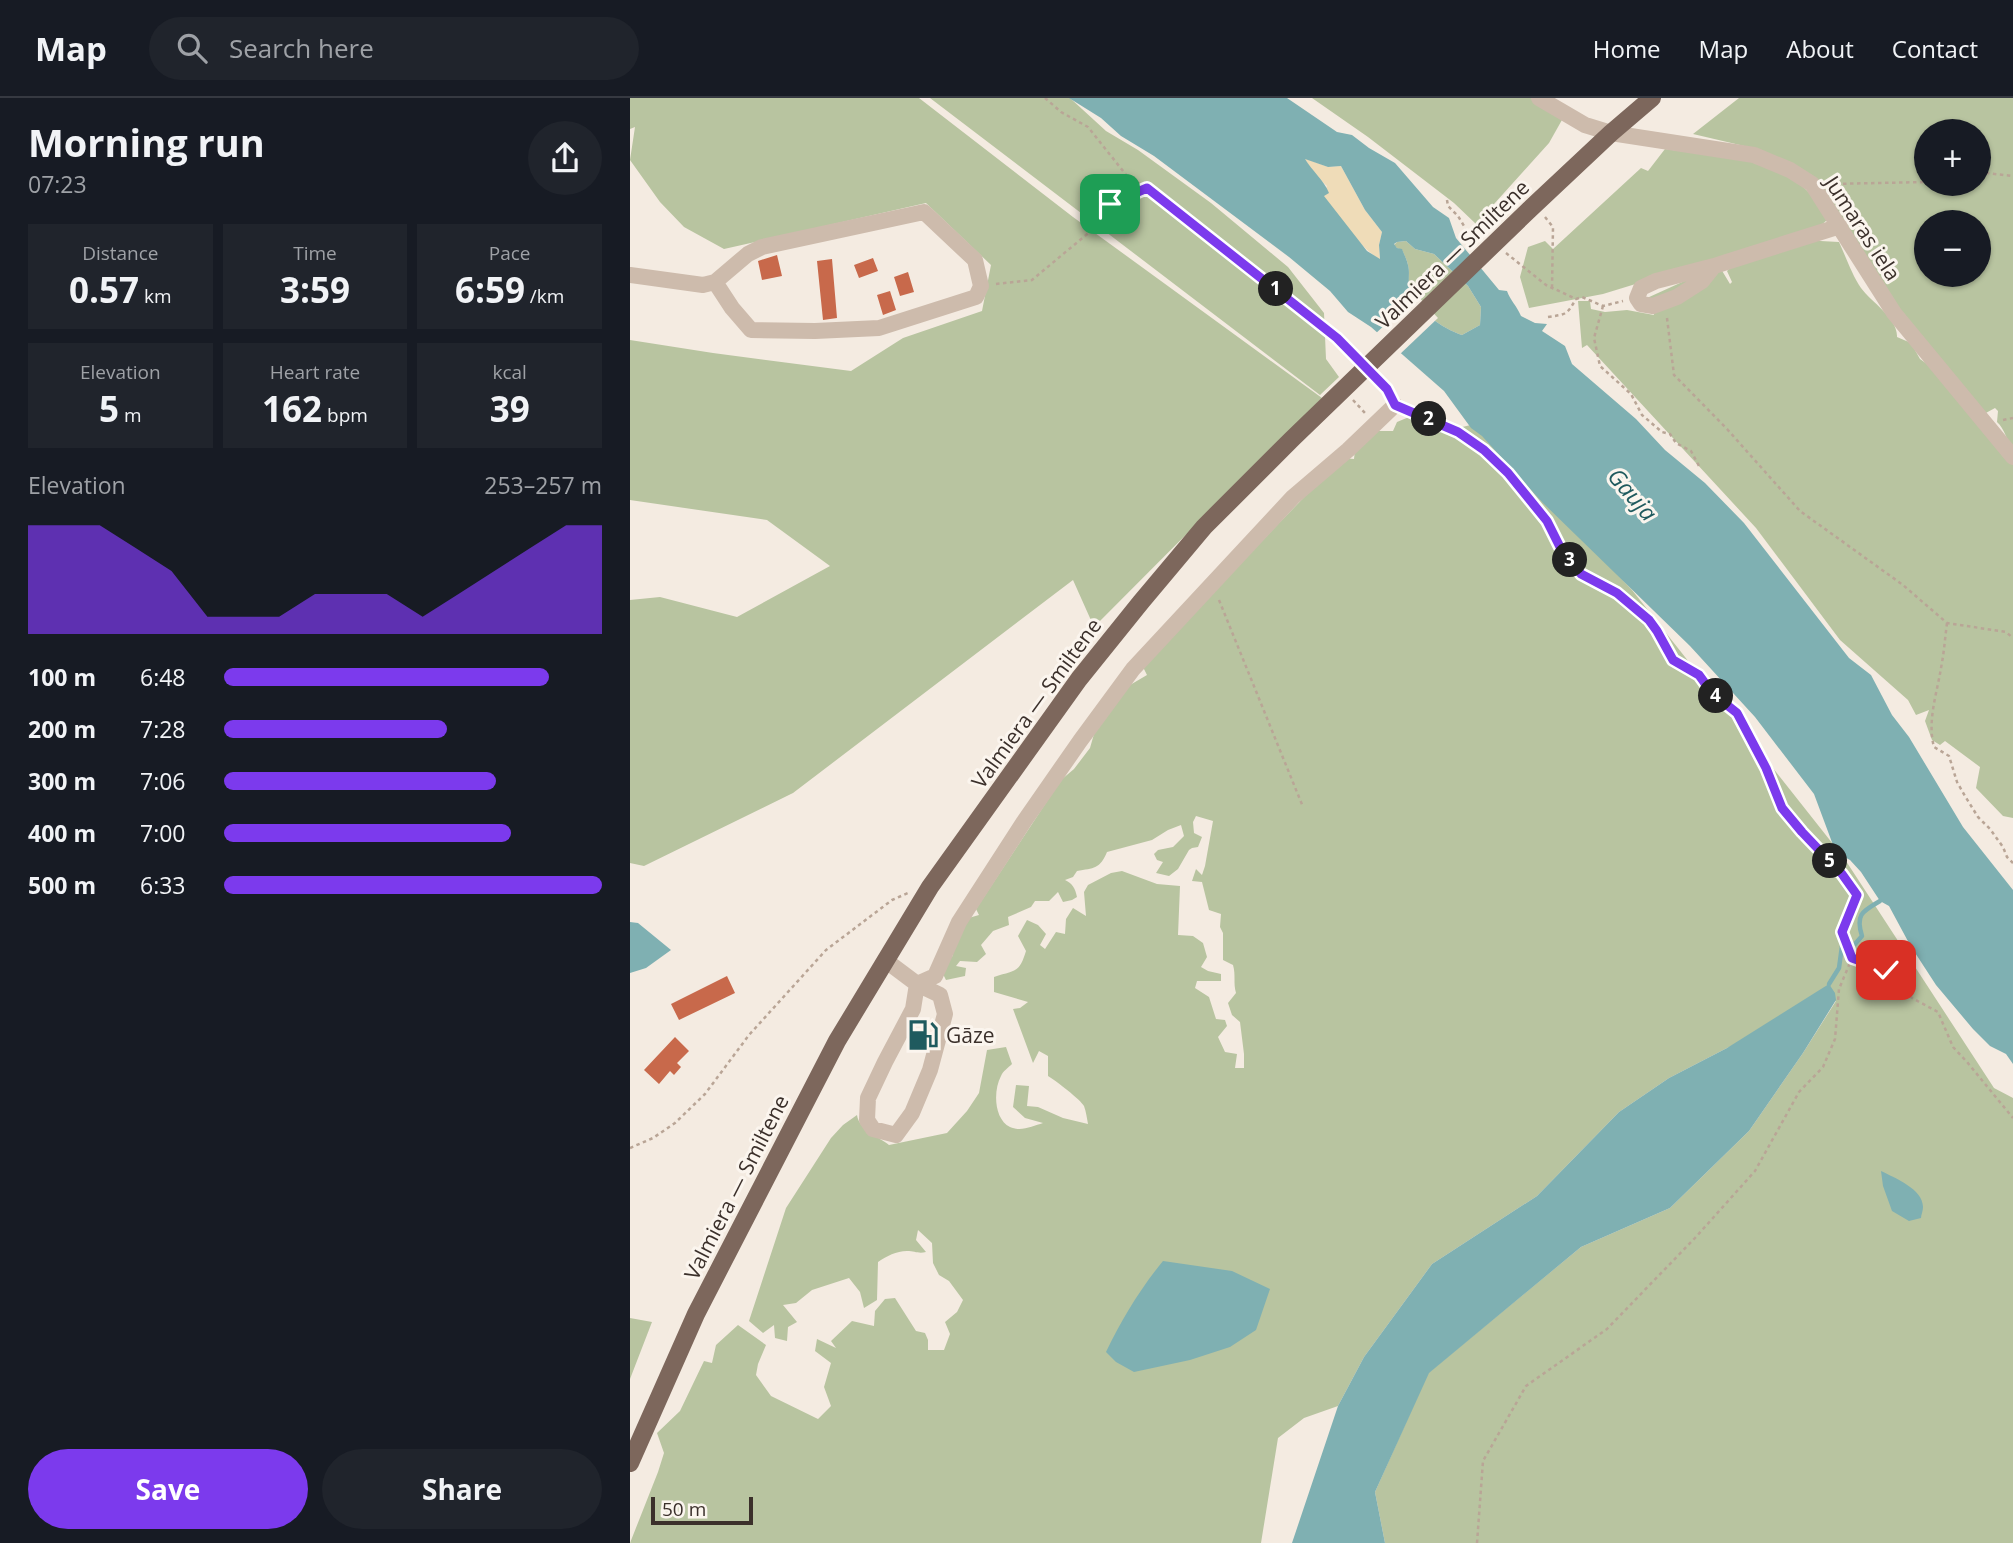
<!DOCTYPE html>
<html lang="en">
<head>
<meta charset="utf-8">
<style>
	:root { --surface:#171b24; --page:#20242c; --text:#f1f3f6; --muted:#9ea1a6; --line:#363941; --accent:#7c3aed }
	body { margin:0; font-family:"Open Sans",sans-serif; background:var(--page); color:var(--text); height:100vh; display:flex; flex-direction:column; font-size:26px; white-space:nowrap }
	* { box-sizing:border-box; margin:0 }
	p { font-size:23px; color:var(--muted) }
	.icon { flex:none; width:38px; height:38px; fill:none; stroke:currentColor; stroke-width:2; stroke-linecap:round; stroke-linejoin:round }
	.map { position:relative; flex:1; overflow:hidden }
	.details { display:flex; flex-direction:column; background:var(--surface); width:630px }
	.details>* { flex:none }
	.controls { position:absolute; left:1284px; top:21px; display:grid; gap:14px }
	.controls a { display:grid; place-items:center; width:77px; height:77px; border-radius:50%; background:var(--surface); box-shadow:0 2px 5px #0004; font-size:35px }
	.scale { position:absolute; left:21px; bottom:18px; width:102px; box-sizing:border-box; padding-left:7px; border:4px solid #3b302b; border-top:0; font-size:19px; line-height:24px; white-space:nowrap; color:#3b302b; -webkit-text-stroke:5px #fbf5ee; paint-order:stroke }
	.pin { position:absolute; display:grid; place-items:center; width:60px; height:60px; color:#fff; margin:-30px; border-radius:14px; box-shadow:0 4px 10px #0006 }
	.km { position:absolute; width:35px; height:35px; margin:-18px; border-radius:50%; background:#222; color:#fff; font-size:19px; line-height:35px; text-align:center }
	.round { display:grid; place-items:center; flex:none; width:74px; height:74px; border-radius:37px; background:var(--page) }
	.headline { display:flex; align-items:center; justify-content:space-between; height:119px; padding:0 28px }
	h1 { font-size:38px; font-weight:700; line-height:52px }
	.stats { display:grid; grid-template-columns:repeat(3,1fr); gap:10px; height:119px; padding:7px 28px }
	.stats div { display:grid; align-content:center; border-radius:0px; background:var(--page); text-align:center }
	.stats b { font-size:35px; font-weight:700 }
	.stats small { font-size:19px; font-weight:400 }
	.stats p { font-size:19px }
	.chart { height:196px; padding:14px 28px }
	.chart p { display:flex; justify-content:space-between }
	.chart svg { width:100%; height:126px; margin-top:7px; fill:var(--accent); opacity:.7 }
	.cta { display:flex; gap:14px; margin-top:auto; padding:14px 28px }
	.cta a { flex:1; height:80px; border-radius:42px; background:var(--accent); color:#fff; font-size:28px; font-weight:700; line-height:80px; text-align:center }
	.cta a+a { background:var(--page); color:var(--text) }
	ul { padding:0 28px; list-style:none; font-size:23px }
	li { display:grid; grid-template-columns:112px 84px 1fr; align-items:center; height:52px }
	li i { height:18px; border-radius:9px; background:var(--accent) }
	header { display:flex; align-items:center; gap:42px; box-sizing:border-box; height:98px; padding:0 35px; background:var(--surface); border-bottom:2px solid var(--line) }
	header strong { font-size:33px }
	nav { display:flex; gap:38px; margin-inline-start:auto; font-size:24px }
	.search { width:490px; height:63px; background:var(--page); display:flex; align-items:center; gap:18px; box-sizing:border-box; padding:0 24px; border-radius:38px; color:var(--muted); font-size:26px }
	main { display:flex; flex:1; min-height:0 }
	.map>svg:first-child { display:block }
	.green { fill:#b8c4a0; fill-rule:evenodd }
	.sand { fill:#efdcb8 }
	.water { fill:#7fb0b2; fill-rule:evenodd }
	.pier { fill:#f4ebe1 }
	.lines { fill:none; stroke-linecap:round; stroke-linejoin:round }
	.stream { stroke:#7fb0b2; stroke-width:4.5 }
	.building { fill:#c8694b }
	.path { stroke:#b9a596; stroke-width:2.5; stroke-dasharray:3.5 3.5; stroke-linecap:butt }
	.minor { stroke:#cdbbac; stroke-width:16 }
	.major { stroke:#7d675c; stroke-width:18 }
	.route-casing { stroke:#fff; stroke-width:14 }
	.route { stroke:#7c3aed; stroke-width:9 }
	.labels { text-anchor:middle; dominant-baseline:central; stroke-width:6; stroke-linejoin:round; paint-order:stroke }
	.street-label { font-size:21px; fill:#3b302b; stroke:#fbf5ee }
	.poi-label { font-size:21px; fill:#3b302b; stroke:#fbf5ee; text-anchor:start }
	.water-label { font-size:23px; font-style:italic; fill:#1f5a5e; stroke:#fbf5ee }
</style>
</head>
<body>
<header>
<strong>Map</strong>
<div class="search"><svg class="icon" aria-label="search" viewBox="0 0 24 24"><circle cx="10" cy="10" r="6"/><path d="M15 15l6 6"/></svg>Search here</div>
<nav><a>Home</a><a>Map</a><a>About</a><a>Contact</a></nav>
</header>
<main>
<section class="details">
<div class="headline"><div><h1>Morning run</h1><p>07:23</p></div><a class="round"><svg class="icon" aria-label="share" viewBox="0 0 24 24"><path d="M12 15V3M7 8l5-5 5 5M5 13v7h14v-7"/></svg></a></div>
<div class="stats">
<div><p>Distance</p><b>0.57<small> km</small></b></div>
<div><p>Time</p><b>3:59</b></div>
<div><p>Pace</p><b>6:59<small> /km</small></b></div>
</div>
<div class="stats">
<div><p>Elevation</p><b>5<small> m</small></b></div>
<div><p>Heart rate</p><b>162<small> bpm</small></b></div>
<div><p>kcal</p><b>39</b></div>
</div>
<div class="chart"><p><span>Elevation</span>253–257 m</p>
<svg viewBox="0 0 160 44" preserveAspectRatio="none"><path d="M0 44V6L10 6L20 6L30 14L40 22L50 38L60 38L70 38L80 30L90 30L100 30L110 38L120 30L130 22L140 14L150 6L160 6V44z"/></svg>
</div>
<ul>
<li><b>100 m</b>6:48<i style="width:86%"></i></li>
<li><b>200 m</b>7:28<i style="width:59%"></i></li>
<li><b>300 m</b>7:06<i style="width:72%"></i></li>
<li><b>400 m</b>7:00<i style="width:76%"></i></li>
<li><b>500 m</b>6:33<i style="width:100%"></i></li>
</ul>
<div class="cta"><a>Save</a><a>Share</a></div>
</section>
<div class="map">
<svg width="1383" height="1445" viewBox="0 0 1383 1445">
	<rect width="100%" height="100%" fill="#f4ebe1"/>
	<!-- green -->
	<path class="green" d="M0 0H289L443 119 692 300 464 529 443 482 163 695 14 768 0 765V502L30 499 107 519 200 468 137 422 0 402V242L83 255 221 273 273 240 352 213 361 167 296 105 94 151 54 129 30 104 0 62 5 29 0 31Z
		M300 0H440L476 33 508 52 581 105 658 169 694 215 696 261 709 279 690 297Z
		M682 0H916L937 13 919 45 846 126 824 105 738 39Z
		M1109 0H1383V351C1376 342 1375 331 1367 324L1368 313 1365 310 1354 316 1273 230 1195 94 1127 51 1063 36ZM1297 33H1349V86H1297ZM1297 124H1349V177H1297Z
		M1035 51 1135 65 1169 85 1188 103 1197 122 1188 130 973 196 899 210 890 179 898 149 915 143 923 151 1011 70 1018 73Z
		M1172 142 1209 144C1216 159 1222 177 1231 190 1241 204 1268 220 1267 239L1281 245 1290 261 1304 271 1383 363V720L1373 718 1346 690 1350 669 1315 643 1310 647 1302 642 1295 623 1299 612 1286 617 1278 602 1210 542 1126 430 957 247 952 250 948 203H960L961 211 975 214 997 212 1024 217 1017 200 1061 180 1091 171 1100 186 1102 184 1097 173 1104 166Z
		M776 143 785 151 804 156 838 188 851 209 850 227 832 237C813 231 784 211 779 190 777 183 780 175 778 167 777 162 774 156 772 152L767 150 764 147 767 144Z
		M779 319 794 338 845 326 1002 492 1214 760 1364 990 1383 1000V1445H755L745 1394 798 1275 951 1149 1040 1110 1119 1033 1173 955 1206 903 1097 950 1039 980 989 1014 907 1098 802 1166 734 1259 708 1308 674 1320 648 1340 631 1445H0L28 1374 34 1355 27 1335 50 1313 74 1263 82 1265 86 1247 108 1227 136 1247 128 1266 126 1277 141 1298 188 1321 201 1308 194 1289 201 1265 185 1253 187 1241 206 1250 201 1243 222 1223 244 1228 245 1213 255 1201 265 1200 286 1233 295 1235 298 1242V1252H314L320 1236 315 1224 327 1214 333 1202 319 1183 309 1177 303 1165 302 1145 288 1132 286 1142 296 1154C288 1156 285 1153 277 1153 266 1153 257 1158 248 1164L247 1202 234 1210 230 1194 219 1180 182 1192 166 1205 153 1207 167 1224 158 1229 157 1243 145 1240 144 1227 133 1235 119 1223 156 1110 201 1040 213 1027 227 1017C229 1032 248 1038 259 1047L317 1035 337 1013 349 995 357 952 376 949 382 966C378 970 373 973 371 978 363 993 364 1021 380 1029 391 1034 403 1028 413 1025L395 1020 383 1009 386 987 399 988 397 1008 408 1009 433 1020 458 1026C457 1021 456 1013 454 1008 451 1002 425 982 418 978V958L409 953 403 965 383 911 390 910 398 904 364 894V879C385 872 389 876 396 853L388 838 397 822 408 827 416 836 410 847 415 851 426 834 435 836 436 821 443 810 456 818 454 794 458 787 481 775 492 773 527 786 550 788 548 837 563 838 573 845 577 859 571 869 578 873 591 876V883H567L565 890 579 899 586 921 595 922 597 928 588 939 595 954 607 956 605 970H614V956L610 924 602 917 598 905 606 895C603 885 606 877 603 867L593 862V835L590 829 591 816 579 812 572 784 562 783 566 771 572 777 575 768 583 723 566 718 563 724 564 735 572 739 568 749 562 750 559 752 548 771 539 778 526 775 533 764 527 762 524 756 528 752 543 749 554 738 551 727 538 732 522 742 477 754C470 771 464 770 447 773L443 779 435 782C443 786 445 790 447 799L442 802 433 804 428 794 419 803H405L401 809 378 819 379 827 363 833 351 847 356 856 347 864 330 863 326 868 336 870 335 878 316 882 311 872 313 861 323 858 319 850 335 821 349 817 346 811 431 682 444 671 460 650 464 636 500 587 517 577 512 567 712 360 724 361 725 352 746 333H763L767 324Z
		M0 1220 22 1224 0 1281Z"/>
	<!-- sand -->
	<path class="sand" d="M674 60 698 69 711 68 735 112 752 134 749 147 750 162C726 146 711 121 693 98L697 88 686 78Z"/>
	<!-- water -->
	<path class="water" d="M439 0H657L707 34 722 37 739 50 765 65 803 109 819 120 826 140 869 192 877 193C880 202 887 208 891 218L905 225 917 226 912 233 935 248 942 266 1006 321 1035 352 1075 385 1114 425 1219 560 1241 577 1262 617 1279 639 1333 729 1383 792V966L1376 956 1360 948 1343 931 1306 887 1280 847 1259 808 1250 803 1231 774 1220 762 1209 756 1203 747 1184 696 1125 619 1060 548 913 405 852 338 841 330 814 293 741 229 718 214 700 193 659 159 524 58 491 38 471 20ZM675 61 698 69 711 68 735 112 752 134 749 147 750 161 737 153 694 98 699 95C694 82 682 73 675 61ZM776 143 785 151 804 156 838 188 851 209 850 227 832 237C813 231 784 211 779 190 778 182 780 174 778 167 777 162 774 156 772 151L767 150 764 146 767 144Z
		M0 824 8 825 41 852 16 870 0 875Z
		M1199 886 1205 895 1206 902 1173 955 1119 1033 1040 1110 951 1149 799 1275 745 1394 755 1445H662L708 1308 734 1259 802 1166 907 1098 989 1014 1039 980 1097 950Z
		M1251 1073C1265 1080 1293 1091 1293 1109 1293 1113 1291 1117 1291 1120L1279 1123 1262 1113 1253 1088Z
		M533 1163 602 1173 640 1191 626 1232 600 1249 560 1262 504 1274 486 1264 476 1254C492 1221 510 1191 533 1163Z"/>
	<!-- pier -->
	<path class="pier" d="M787 197 808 220 768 258 744 237Z"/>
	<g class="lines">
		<!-- stream -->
		<path class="stream" d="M1225 846 1232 838C1225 816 1233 813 1250 803
			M1199 886 1209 870 1212 848"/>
	</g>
	<!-- building -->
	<path class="building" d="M147 157 152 178 132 182 128 163Z
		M243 160 248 173 229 180 224 167Z
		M202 161 207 220 193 222 187 163Z
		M278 174 284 194 270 198 264 179Z
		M260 193 266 212 253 217 247 197Z
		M97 878 105 895 49 922 41 906Z
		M45 939 59 953 47 965 51 969 44 977 40 973 29 986 14 972Z"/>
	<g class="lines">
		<!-- path -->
		<path class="path" d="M415 0 431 14 458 29 497 78 517 90 707 240 726 258
			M1349 76 1356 75 1383 78
			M1199 86 1297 84
			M817 102 818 108 828 118 837 133 851 137
			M915 119 923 129 922 190
			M876 155 916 187 946 201 952 199 973 208 993 203
			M366 186 402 182 462 132 480 106 517 90
			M973 208 964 240 970 268 1001 296 1012 317 1032 334 1040 336 1046 345 1061 353 1069 368
			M918 219C936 216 936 218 946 201
			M1037 220 1044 277 1097 331 1170 413 1273 487 1317 525 1376 534 1383 540
			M747 281 758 294
			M723 302 735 315
			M777 312 828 334 854 352 878 375 917 423 930 449 951 476 987 495 1019 522 1027 533 1043 562 1069 577 1082 595 1107 615 1136 670 1152 710 1172 734 1212 776 1227 797 1225 804 1212 834 1222 860 1256 872 1282 900 1308 914 1323 949 1337 964 1383 1020
			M1373 322 1383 320
			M589 502 673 709
			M1317 525C1315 540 1314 555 1311 570 1307 595 1297 623 1304 649L1319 658 1327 684 1335 698 1348 719 1360 731 1373 749 1377 759 1383 765
			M0 1050 23 1040 45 1025 75 996 119 937 196 852 262 802 278 795
			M847 1445 853 1363 896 1288 977 1231 1065 1140 1125 1073 1169 994 1193 969 1205 941 1209 891 1222 860"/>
		<!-- minor -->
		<path class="minor" d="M909 0 955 27 981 35 1124 57 1160 72 1182 86 1264 215 1383 359
			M294 114 345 162 351 188 346 199 249 230 185 233 121 232 102 210 85 184 118 156 132 149Z
			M1084 168 1026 183 1011 190 1007 200 1011 206 1023 208 1047 199 1072 183 1084 168 1210 128
			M0 177 73 187 85 184
			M255 862 287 886 283 911 255 964 238 1000 237 1022 243 1031 266 1037 282 1015 300 972 315 916 310 897 287 886
			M287 886 305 878 329 824 395 722 450 643 503 571 663 399 718 352 765 307"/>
		<!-- major -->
		<path class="major" d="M0 1365 66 1216 207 943 300 789 449 581 511 504 574 429 662 341 899 112 981 35 1022 0"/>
	</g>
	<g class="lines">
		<defs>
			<path id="route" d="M480 106 517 90 707 240 757 291 765 307 828 334 854 352 878 375 917 423 930 449 951 476 987 495 1019 522 1027 533 1043 562 1069 577 1082 595 1107 615 1136 670 1152 710 1172 734 1212 776 1227 797 1212 834 1222 860 1256 872"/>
		</defs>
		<!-- route casing -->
		<use href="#route" class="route-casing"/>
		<!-- route -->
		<use href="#route" class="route"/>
	</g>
	<!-- icons -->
	<defs>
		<symbol id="fuel-bare" viewBox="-9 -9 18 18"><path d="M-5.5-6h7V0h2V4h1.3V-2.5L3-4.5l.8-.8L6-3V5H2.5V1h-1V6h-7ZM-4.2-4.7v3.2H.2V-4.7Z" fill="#1f5a5e" stroke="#fbf5ee" stroke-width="2.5" paint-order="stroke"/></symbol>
	</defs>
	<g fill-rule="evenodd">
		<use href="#fuel-bare" x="271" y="915" width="44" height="44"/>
	</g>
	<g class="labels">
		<!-- street labels -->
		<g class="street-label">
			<text transform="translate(1233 130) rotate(57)">Jumaras iela</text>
			<text transform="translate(822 156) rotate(-44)">Valmiera — Smiltene</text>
			<text transform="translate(406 605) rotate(-54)">Valmiera — Smiltene</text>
			<text transform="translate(106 1089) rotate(-63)">Valmiera — Smiltene</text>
		</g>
		<!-- poi labels -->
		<g class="poi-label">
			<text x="316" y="937">Gāze</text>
		</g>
		<!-- water labels -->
		<g class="water-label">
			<text transform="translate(1003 396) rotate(49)">Gauja</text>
		</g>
	</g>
</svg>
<div class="controls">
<a>+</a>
<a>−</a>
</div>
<div class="scale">50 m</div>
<div class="pin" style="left:480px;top:106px;background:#1e9e55"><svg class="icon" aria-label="arrive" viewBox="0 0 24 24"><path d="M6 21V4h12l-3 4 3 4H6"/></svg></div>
<div class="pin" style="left:1256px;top:872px;background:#d93025"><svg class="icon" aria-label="check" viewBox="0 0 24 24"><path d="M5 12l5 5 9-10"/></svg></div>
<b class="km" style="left:646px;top:191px">1</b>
<b class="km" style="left:799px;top:321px">2</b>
<b class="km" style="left:940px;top:462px">3</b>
<b class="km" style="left:1086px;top:598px">4</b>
<b class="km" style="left:1200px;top:763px">5</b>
</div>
</main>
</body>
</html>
